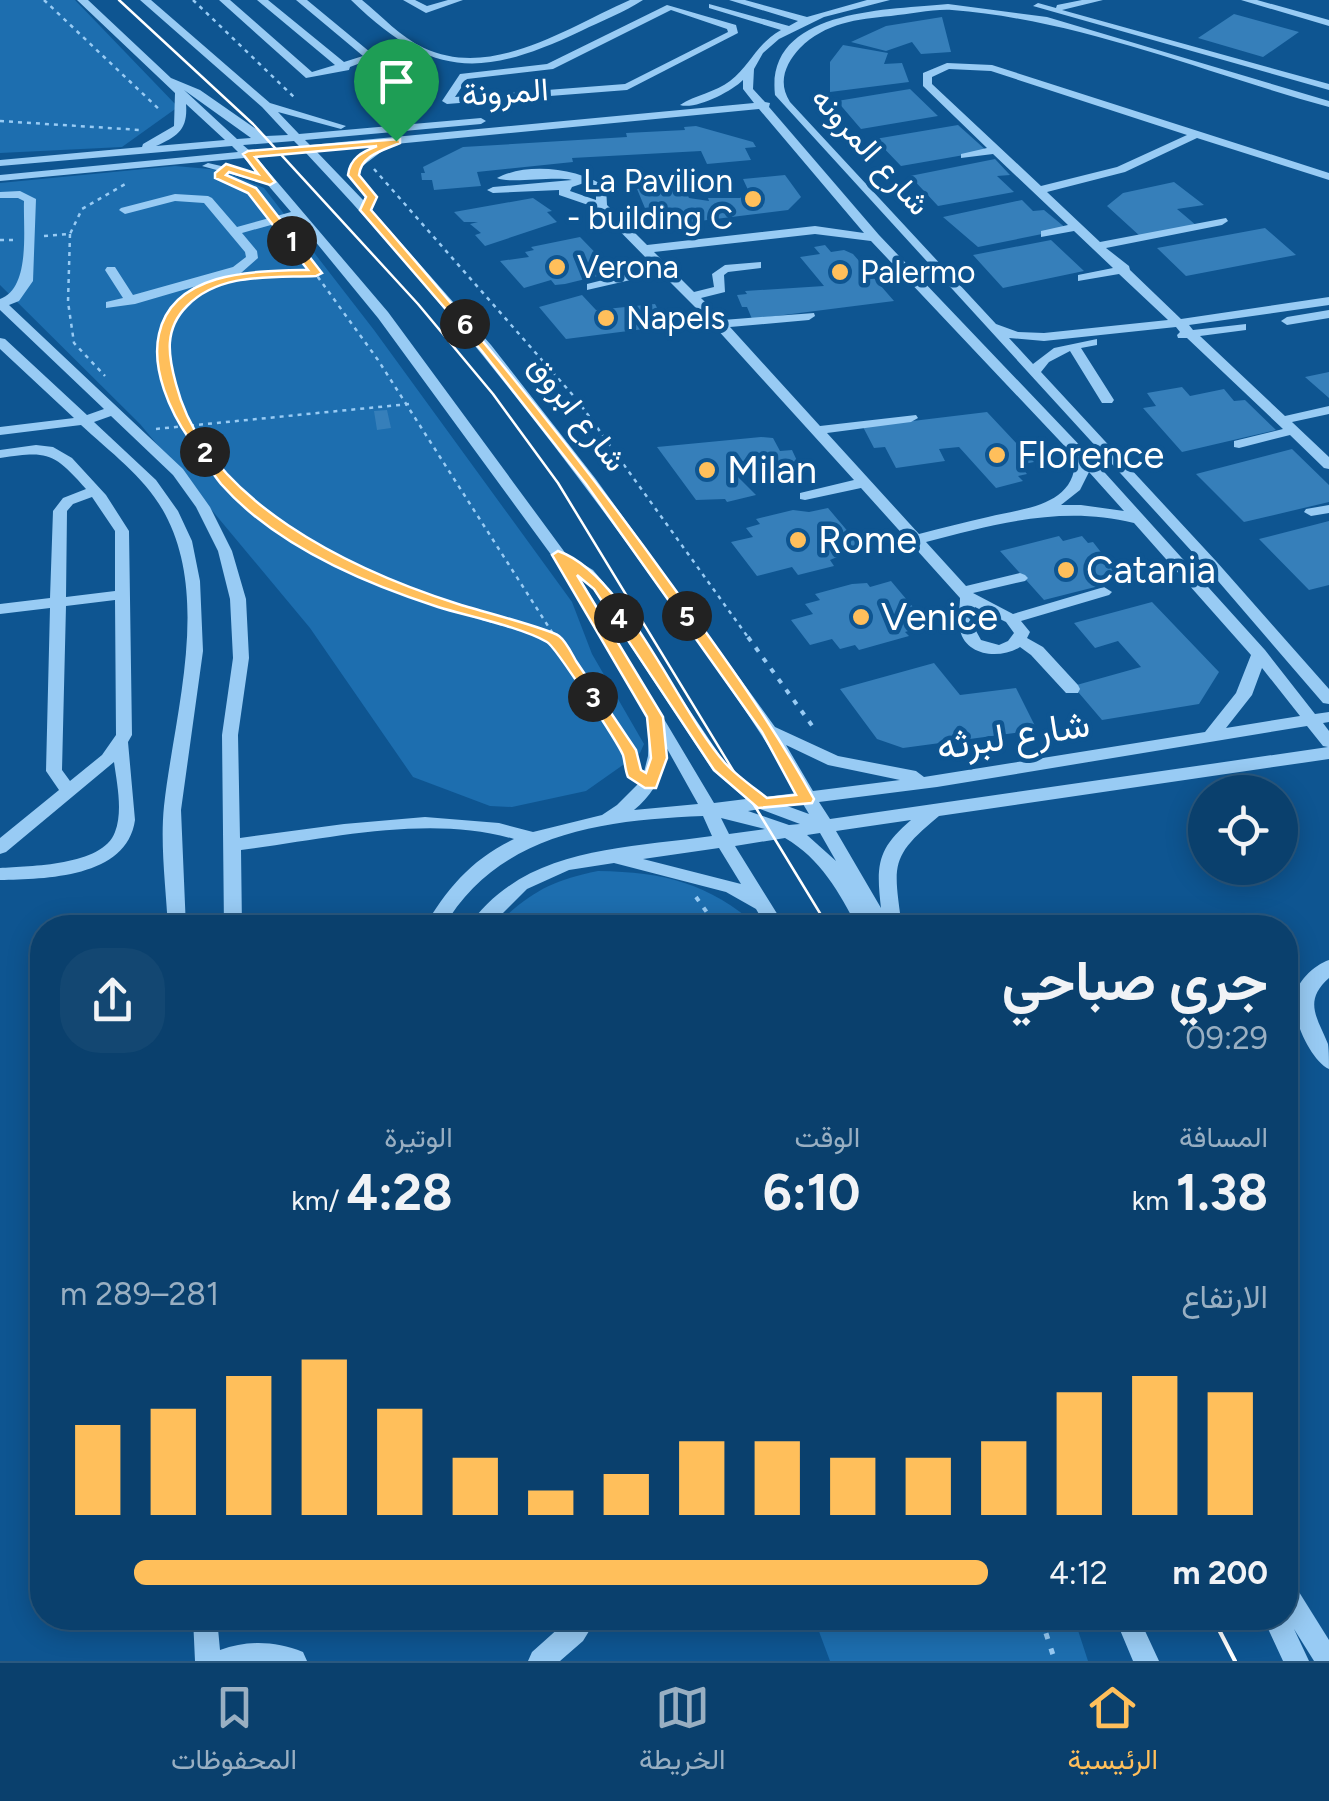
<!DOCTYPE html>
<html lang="ar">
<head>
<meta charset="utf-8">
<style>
	:root { --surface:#0a406d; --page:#134772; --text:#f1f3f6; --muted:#99afc2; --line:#2a5980; --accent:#ffbf5b }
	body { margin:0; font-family:Figtree,Vazirmatn,sans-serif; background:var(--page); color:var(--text); direction:rtl; height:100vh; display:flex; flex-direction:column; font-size:38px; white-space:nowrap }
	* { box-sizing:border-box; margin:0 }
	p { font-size:32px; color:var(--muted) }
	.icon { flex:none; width:55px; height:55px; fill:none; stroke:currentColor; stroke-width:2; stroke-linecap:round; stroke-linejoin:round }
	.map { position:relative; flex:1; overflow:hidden; direction:ltr }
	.details { position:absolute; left:30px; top:915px; width:1268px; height:715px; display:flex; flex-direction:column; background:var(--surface); border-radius:40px; box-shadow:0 5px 25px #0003,0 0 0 2px var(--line); direction:rtl }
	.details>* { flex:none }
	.controls { position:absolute; left:1188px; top:775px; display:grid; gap:20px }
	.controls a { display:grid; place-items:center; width:110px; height:110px; border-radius:50%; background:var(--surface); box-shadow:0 5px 25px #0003,0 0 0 2px var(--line); font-size:50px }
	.pin { position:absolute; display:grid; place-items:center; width:85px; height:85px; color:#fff; margin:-102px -42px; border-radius:50% 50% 50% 0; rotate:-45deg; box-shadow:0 0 10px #0007 }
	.pin .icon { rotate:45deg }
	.km { position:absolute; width:50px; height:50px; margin:-25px; border-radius:50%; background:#222; color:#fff; font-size:28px; line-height:50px; text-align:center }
	.round { display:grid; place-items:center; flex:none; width:105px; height:105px; border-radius:40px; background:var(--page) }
	.headline { display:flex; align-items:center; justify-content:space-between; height:170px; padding:0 30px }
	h1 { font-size:55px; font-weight:700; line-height:75px }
	.figures { display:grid; grid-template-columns:repeat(3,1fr); gap:15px; height:170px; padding:10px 30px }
	.figures div { display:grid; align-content:center }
	.figures b { font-size:50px; font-weight:700 }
	.figures small { font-size:28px; font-weight:400 }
	.figures p { font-size:28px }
	.chart { height:280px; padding:20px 30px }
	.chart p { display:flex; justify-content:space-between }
	.chart svg { width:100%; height:180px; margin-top:10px; stroke:var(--accent); stroke-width:6 }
	ul { padding:0 30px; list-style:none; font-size:32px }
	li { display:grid; grid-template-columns:160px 120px 1fr; align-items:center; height:75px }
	li i { height:25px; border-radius:12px; background:var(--accent) }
	.menu { display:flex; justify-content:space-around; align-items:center; height:140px; border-top:2px solid var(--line); background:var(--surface); font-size:28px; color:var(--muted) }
	.menu a { display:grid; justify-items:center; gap:5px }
	.menu .current { color:var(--accent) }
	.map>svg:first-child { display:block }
	.green { fill:#1d6eaf }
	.building { fill:#367fba }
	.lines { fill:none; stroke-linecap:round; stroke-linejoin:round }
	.path-far2 { stroke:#98cbf4; stroke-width:2.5; stroke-dasharray:4 5; stroke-linecap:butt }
	.path-far1 { stroke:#98cbf4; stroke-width:4; stroke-dasharray:5 8; stroke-linecap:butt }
	.path { stroke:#98cbf4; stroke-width:5; stroke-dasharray:6 10; stroke-linecap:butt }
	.minor { fill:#98cbf4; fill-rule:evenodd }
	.tram-far1 { stroke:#fff; stroke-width:2.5 }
	.tram { stroke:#fff; stroke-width:4 }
	.route { fill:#ffbf5b; stroke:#fff; stroke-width:2.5; fill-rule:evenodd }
	.poi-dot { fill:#ffbf5b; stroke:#0e5591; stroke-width:4 }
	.labels { text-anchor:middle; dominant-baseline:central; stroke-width:9; stroke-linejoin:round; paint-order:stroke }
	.far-street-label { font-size:32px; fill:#fff; stroke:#0e5591 }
	.far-poi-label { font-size:32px; fill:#fff; stroke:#0e5591; text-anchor:start }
	.poi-label { font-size:38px; fill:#fff; stroke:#0e5591; text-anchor:start }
	.street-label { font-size:38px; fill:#fff; stroke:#0e5591 }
</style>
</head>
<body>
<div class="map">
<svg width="1329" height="1661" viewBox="0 0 1329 1661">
	<rect width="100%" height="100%" fill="#0e5591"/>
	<!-- green -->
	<path class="green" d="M0 0H75L178 107 122 147 0 153Z
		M175 166 221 170 264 188 374 330 572 602 592 654 644 744 640 753 586 791 512 807 490 806 413 777 310 628 140 424 0 285V183Z
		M598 871C665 872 708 883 759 927H503L500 921C533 891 553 880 598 871Z
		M814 1618H1074L1088 1661H830Z"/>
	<!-- building -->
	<path class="building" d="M1234 14 1299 32 1263 57 1198 38Z
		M942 17 951 52 921 54 912 42 886 51 851 42 886 26Z
		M843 45 888 53 884 64 902 63 909 82 830 92V62Z
		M910 89 938 116 861 129 837 101Z
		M958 125 987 151 901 166 875 139Z
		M696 126 753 142 756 147 745 148 751 160 707 164 701 151 572 158 573 162 477 172 481 186 434 190 432 180H422L421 173H425L423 167 463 147 627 137 626 133 685 130 684 127Z
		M995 159 1010 175 997 176 1014 192 938 206 910 176Z
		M785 175 801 197 788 210 683 223 651 217 654 215 647 213 637 189 683 185 689 198 709 201 708 198H740L749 192 743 179Z
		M1174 182 1204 205 1177 209 1197 226 1141 237 1107 206 1123 193Z
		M533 198 552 211 547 212 557 222 485 246 475 235 481 233 470 224 478 222H464L454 212Z
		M1022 200 1033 211 1044 210 1067 229 978 247 943 217Z
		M1265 228 1296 255 1186 276 1157 248Z
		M580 237 614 272 565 284 555 285 551 280 524 288 500 261 529 257 525 252 534 250 531 247Z
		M1051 240 1084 271 1003 288 973 255Z
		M825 245 831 252 844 250 853 254 894 301 752 319 747 307H742L737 295 747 294 745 291 824 286 800 257 820 254 814 247Z
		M582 295 596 310 655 304 667 326 566 339 539 307Z
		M1329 372V398L1305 377Z
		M1182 387 1190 396 1224 389 1234 401 1245 400 1276 430 1182 452 1143 408 1156 406 1147 393Z
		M387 410 391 428 377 430 374 411Z
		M987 412 1034 462 1019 465 1027 474 1018 476 1023 481 996 488 959 447 939 449 945 461 896 468 885 447 874 448 863 427Z
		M761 437 773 438 780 451 792 450 799 465 732 471 756 495 727 502 725 499 696 500 657 447Z
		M1292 449 1329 485V502L1244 522 1196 474Z
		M828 508 861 547 830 560 834 566 798 575 792 567 757 576 731 542 753 537 746 528 760 524 756 519 793 510 809 512Z
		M1329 521V585L1309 590 1259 539Z
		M1059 536 1063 541 1082 536 1088 543 1093 542 1118 574 1098 579 1103 585 1044 600 1000 551Z
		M891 581 928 625 905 632 909 636 859 650 855 645 840 649 832 639 810 645 791 620 813 614 805 604 820 600 815 594 852 584 867 583 870 587Z
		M1152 602 1219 672 1199 704 1102 720 1073 686 1141 667 1118 641 1095 648 1074 623Z
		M934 663 960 695 1016 688 1037 730 903 748 877 739 840 689Z"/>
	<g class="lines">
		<!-- path-far2 -->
		<path class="path-far2" d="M44 0 161 111
			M193 0 294 97
			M0 121 140 130
			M374 169 578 401 750 640
			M286 233 378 360 557 640
			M70 234 68 302 74 343 105 376
			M44 236 70 234 82 209 127 183
			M0 240H15
			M257 274 316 273
			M409 404 186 426C200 444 211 465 227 482 312 570 438 608 554 639
			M156 429 186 426C167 383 153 343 184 302"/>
		<!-- path-far1 -->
		<path class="path-far1" d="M548 637 554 639
			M556 637 630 753 632 764
			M748 637 816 731
			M696 897 718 928"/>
		<!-- path -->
		<path class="path" d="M1041 1618 1055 1661"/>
		<!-- minor -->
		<path class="minor" d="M77 0H88L171 78 200 90 266 136 288 135 262 107 140 0H151L270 103 346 126 341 129 278 112 299 134 481 118 486 121 481 124 305 140 310 145 754 103 743 89V80C731 92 695 110 680 105 695 95 716 92 730 81 751 65 755 45 781 30L709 8V4L789 26 798 21 729 0H745L807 17 867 0H890L824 17 779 39 763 53 754 69 753 89 765 102 770 103 769 107 879 235 1087 453 1265 650 1315 714 1329 712V722L1323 723 1329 731V759L939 816C888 858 894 865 902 928H858C839 892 821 859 785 838L735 846 786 928H767L756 909 726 892 614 863 569 870 527 889 488 928H467C524 846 623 849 712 836L703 816C603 820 497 833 443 928H424C446 889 473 858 514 839 428 814 328 839 241 850L242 928H224L222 735 233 658 230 599 218 551 196 507 173 475 111 416 94 422 156 480 178 511 192 541 200 581 203 651 181 810 186 928H168C166 888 160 845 164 806 174 715 211 600 165 514 146 478 110 452 81 425L0 435V427L74 418 0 349V338L5 339 87 415 104 409 0 310V299C31 288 23 229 24 201L18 198H0V192L20 191 36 199 33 281 19 301 9 305 183 469 210 507 232 551 246 599 249 658 238 735 240 838 344 824 425 817 499 823 533 832 602 815 617 805 642 780 648 756 649 718 552 556 378 318 296 218 242 233 257 251 258 258 241 273 135 304 106 308V302L123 298 105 270 107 267H115L133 295 233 267 246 257 245 252 204 203 175 201 125 214 119 210 121 208 175 194 208 196 212 198 237 227 291 212 267 184 202 166 208 163 260 175 244 158 0 181V175L238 152 232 146 0 166V160L142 147 143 144 174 126 175 93ZM184 90 251 138 237 139ZM186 104 225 140 156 146C178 136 188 129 186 104ZM759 109 864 233 815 226 647 245 607 205 606 187C578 168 527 162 497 178 510 184 552 176 572 180L493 187 487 190 493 193 559 190V195L597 208 655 267 587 284V290L661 273 715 327 854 480 800 493V499L805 500 861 488 960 598C960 608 957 620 960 630 966 657 1001 659 1020 647L1031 655 1066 693H1078L1080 689 1078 685 1043 647 1027 638 1030 632 1021 621 1109 595 1112 592 1104 587 1013 614 973 593 1025 581 1028 578 1025 575 1020 573 966 586 926 542C996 524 1062 505 1134 523L1251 655 1236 693 1205 732 924 777 916 771 838 756 775 727 595 478 491 345 372 210 377 197 360 175 361 167 385 149V145ZM294 141 299 146 250 151 243 145ZM376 146 349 166 348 175 365 197 364 201 316 151ZM305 152C433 288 548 432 656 584 705 653 755 720 797 793L765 797 725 763 604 583 593 570 566 554 388 312 256 157ZM584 183 596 190V200L570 191 572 187ZM815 234 871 241 1075 457C1077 506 1024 508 988 517 965 522 942 528 919 534L827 433 911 422 918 418 916 415 820 426 730 327 809 320 815 316 814 313 723 320 701 298 725 292 724 275 728 272 761 268V262L725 265 712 274 714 287 694 292 654 252ZM1089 472 1124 511 1081 505H1061L1080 490ZM577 573 593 589 713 771 746 799 714 803ZM975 607 1006 622 1014 633 1008 641 999 645 981 640 975 629ZM1262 668 1300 716 1226 728 1252 695ZM1307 726 1323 746 1328 747 830 819 819 802 937 787ZM665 745 698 804 634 810C655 793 665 772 665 745ZM786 745 828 765 900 780 813 791ZM803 804 809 814 787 806ZM760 809 800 824 789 825 748 811ZM721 818 765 829 729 834ZM911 820C877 849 876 865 881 908L836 831ZM820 833 836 861 807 835ZM719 848 741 884 643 859Z
			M219 0H230L312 72 335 65 257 0H268L344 62 363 56 296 0H307L376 57 350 67 349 70 306 78Z
			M351 0H362C382 16 400 37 424 48 493 80 568 27 630 0H643C625 12 601 21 581 31 482 78 432 79 351 0Z
			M403 0H415L427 6 448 0H463L426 13Z
			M1082 0H1103L1062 10 1329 84V90L1033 6 1038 3 1056 8 1057 5Z
			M1241 0H1257L1329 20V26Z
			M948 4 1047 17 1329 101V107C1205 73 1081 20 952 10 932 9 911 14 891 16 857 19 825 23 800 48 786 63 777 82 790 102L996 324 1018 332 1044 333 1168 320 1119 274 1078 281V275L1113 268 1074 231 1041 237V231L1068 225 993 154 961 158V154L987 148 923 86V73L947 63 992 65 1329 173V180L1197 138 1125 172 1047 192 1100 242 1226 218 1228 221 1222 225 1106 248 1129 266 1130 270 1181 319 1329 297V305L1189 325 1193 330 1246 324V330L1200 336 1285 416 1329 406V414L1292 422 1329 457V469L1324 468 1290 435 1239 448 1234 447V441L1283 429 1187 338H1178L1177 335 1180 332 1176 327 1044 341 1009 338 1033 364 1054 348 1097 339V345L1081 348 1114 400 1112 403H1102L1070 351 1049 362 1041 372 1216 561 1329 689V704L1323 703 1206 567 775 95C765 8 889 10 948 4ZM949 69 991 71 1187 135 1117 167 1041 186 932 84V77Z
			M667 5 736 25 738 33 627 90 447 104 442 101 460 74 547 64ZM671 10 727 29 728 32 625 84 455 97 467 79 553 69Z
			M1329 310V318L1287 325 1281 321 1287 317Z
			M36 445 53 447 72 458 106 495 129 531 132 735 128 742 135 820C127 878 45 879 0 880V868C29 866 103 866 115 832 123 811 117 784 114 762L6 852 0 854V838L59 790 46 771 50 608 0 614V604L50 598 53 511 63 498 86 489C53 452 48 451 0 458V450ZM92 497 115 531V591L66 597 67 511 73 504ZM115 600 116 735 102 755 70 781 62 770 66 606Z
			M1329 505V513L1311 516 1304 512 1306 509Z
			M1329 960V978C1303 1001 1317 1017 1328 1044 1329 1051 1329 1061 1329 1069 1312 1062 1292 1019 1294 1000 1295 983 1314 965 1329 960Z
			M1285 1581 1294 1584 1329 1640V1661H1314L1294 1629 1309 1661H1283L1263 1618H1285Z
			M193 1618H217L220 1650C248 1640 275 1641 303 1652L307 1661H195Z
			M570 1618H597L583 1641 560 1661H528L532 1652Z
			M1115 1618H1139L1159 1661H1133Z"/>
		<!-- tram-far1 -->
		<path class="tram-far1" d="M119 0 253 124 418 304 493 394 558 483 829 928"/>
		<!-- tram -->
		<path class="tram" d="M1213 1618 1235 1661"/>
	</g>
	<!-- route -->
	<path class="route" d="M400 139V143C384 150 361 155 359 175L377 197 371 210C477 331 577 453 671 584 722 654 772 723 814 799L812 803 758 808 714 770 594 589 577 575 663 717 667 758 656 788H645L628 777C625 770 625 762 623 755 618 743 555 646 547 642 521 627 467 616 438 607 363 583 274 544 221 484 210 470 200 454 190 440 170 412 151 369 159 334 173 270 257 271 308 270L248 193 215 178V173L226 164 258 174 243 154 248 151ZM377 146C362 152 350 158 348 175L366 197 360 210 481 350 586 484 762 732 796 795 767 798C753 787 737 776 725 763 677 709 625 574 558 551L552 555 647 717 651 758 646 773 641 770 636 750C616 720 596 691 576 661 572 654 566 641 559 636 548 628 476 610 458 604 352 570 206 502 176 384 168 355 164 329 187 306 220 272 272 278 316 276L322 273 256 188 226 175 229 172 270 185 275 182 255 157Z"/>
	<!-- markers -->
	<g class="poi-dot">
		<circle cx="753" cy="199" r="10"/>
		<circle cx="557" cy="267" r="10"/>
		<circle cx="840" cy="272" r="10"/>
		<circle cx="606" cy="318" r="10"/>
		<circle cx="997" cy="455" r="10"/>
		<circle cx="707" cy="470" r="10"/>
		<circle cx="798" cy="540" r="10"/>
		<circle cx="1066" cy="570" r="10"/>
		<circle cx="861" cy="617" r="10"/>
	</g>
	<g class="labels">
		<!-- far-street labels -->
		<g class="far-street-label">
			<text transform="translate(505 92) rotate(-4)">المرونة</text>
			<text transform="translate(871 151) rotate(48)">شارع المرونه</text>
			<text transform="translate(578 413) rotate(52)">شارع ابروق</text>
		</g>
		<!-- far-poi labels -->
		<g class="far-poi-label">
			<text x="733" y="181" text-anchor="end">La Pavilion<tspan x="733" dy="37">- building C</tspan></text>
			<text x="577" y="267">Verona</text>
			<text x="860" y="272">Palermo</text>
			<text x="626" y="318">Napels</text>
		</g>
		<!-- poi labels -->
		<g class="poi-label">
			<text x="1017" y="455">Florence</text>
			<text x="727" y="470">Milan</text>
			<text x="818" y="540">Rome</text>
			<text x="1086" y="570">Catania</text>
			<text x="881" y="617">Venice</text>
		</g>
		<!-- street labels -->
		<g class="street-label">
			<text transform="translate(1013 735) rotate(-9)">شارع لبرثه</text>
		</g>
	</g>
</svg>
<div class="controls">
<a><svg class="icon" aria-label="locate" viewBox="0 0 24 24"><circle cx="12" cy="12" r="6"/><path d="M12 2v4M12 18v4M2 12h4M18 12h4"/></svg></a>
</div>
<div class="pin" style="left:396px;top:141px;background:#1e9e55"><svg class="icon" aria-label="arrive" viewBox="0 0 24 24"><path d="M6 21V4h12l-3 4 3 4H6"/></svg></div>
<b class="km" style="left:292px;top:241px">1</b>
<b class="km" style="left:205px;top:452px">2</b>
<b class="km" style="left:593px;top:697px">3</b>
<b class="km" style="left:619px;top:618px">4</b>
<b class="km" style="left:687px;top:616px">5</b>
<b class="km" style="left:465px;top:324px">6</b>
<section class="details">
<div class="headline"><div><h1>جري صباحي</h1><p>09:29</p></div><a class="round"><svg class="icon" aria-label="share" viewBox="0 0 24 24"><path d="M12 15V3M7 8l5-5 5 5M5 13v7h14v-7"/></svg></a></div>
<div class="figures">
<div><p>المسافة</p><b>1.38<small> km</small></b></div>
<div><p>الوقت</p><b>6:10</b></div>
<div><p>الوتيرة</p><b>4:28<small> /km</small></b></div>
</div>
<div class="chart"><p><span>الارتفاع</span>281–289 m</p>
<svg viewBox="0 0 160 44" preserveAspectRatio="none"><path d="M5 44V22M15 44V18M25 44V10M35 44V6M45 44V18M55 44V30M65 44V38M75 44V34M85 44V26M95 44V26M105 44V30M115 44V30M125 44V26M135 44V14M145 44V10M155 44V14"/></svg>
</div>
<ul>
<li><b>200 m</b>4:12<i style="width:92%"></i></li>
</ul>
</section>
</div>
<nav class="menu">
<a class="current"><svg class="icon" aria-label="home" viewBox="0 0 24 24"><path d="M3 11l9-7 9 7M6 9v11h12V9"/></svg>الرئيسية</a>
<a><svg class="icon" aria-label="map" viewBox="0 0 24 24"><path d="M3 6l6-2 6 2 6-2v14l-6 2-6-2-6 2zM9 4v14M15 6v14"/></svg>الخريطة</a>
<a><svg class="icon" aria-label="saved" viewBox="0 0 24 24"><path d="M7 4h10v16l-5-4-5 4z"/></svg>المحفوظات</a>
</nav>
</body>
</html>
